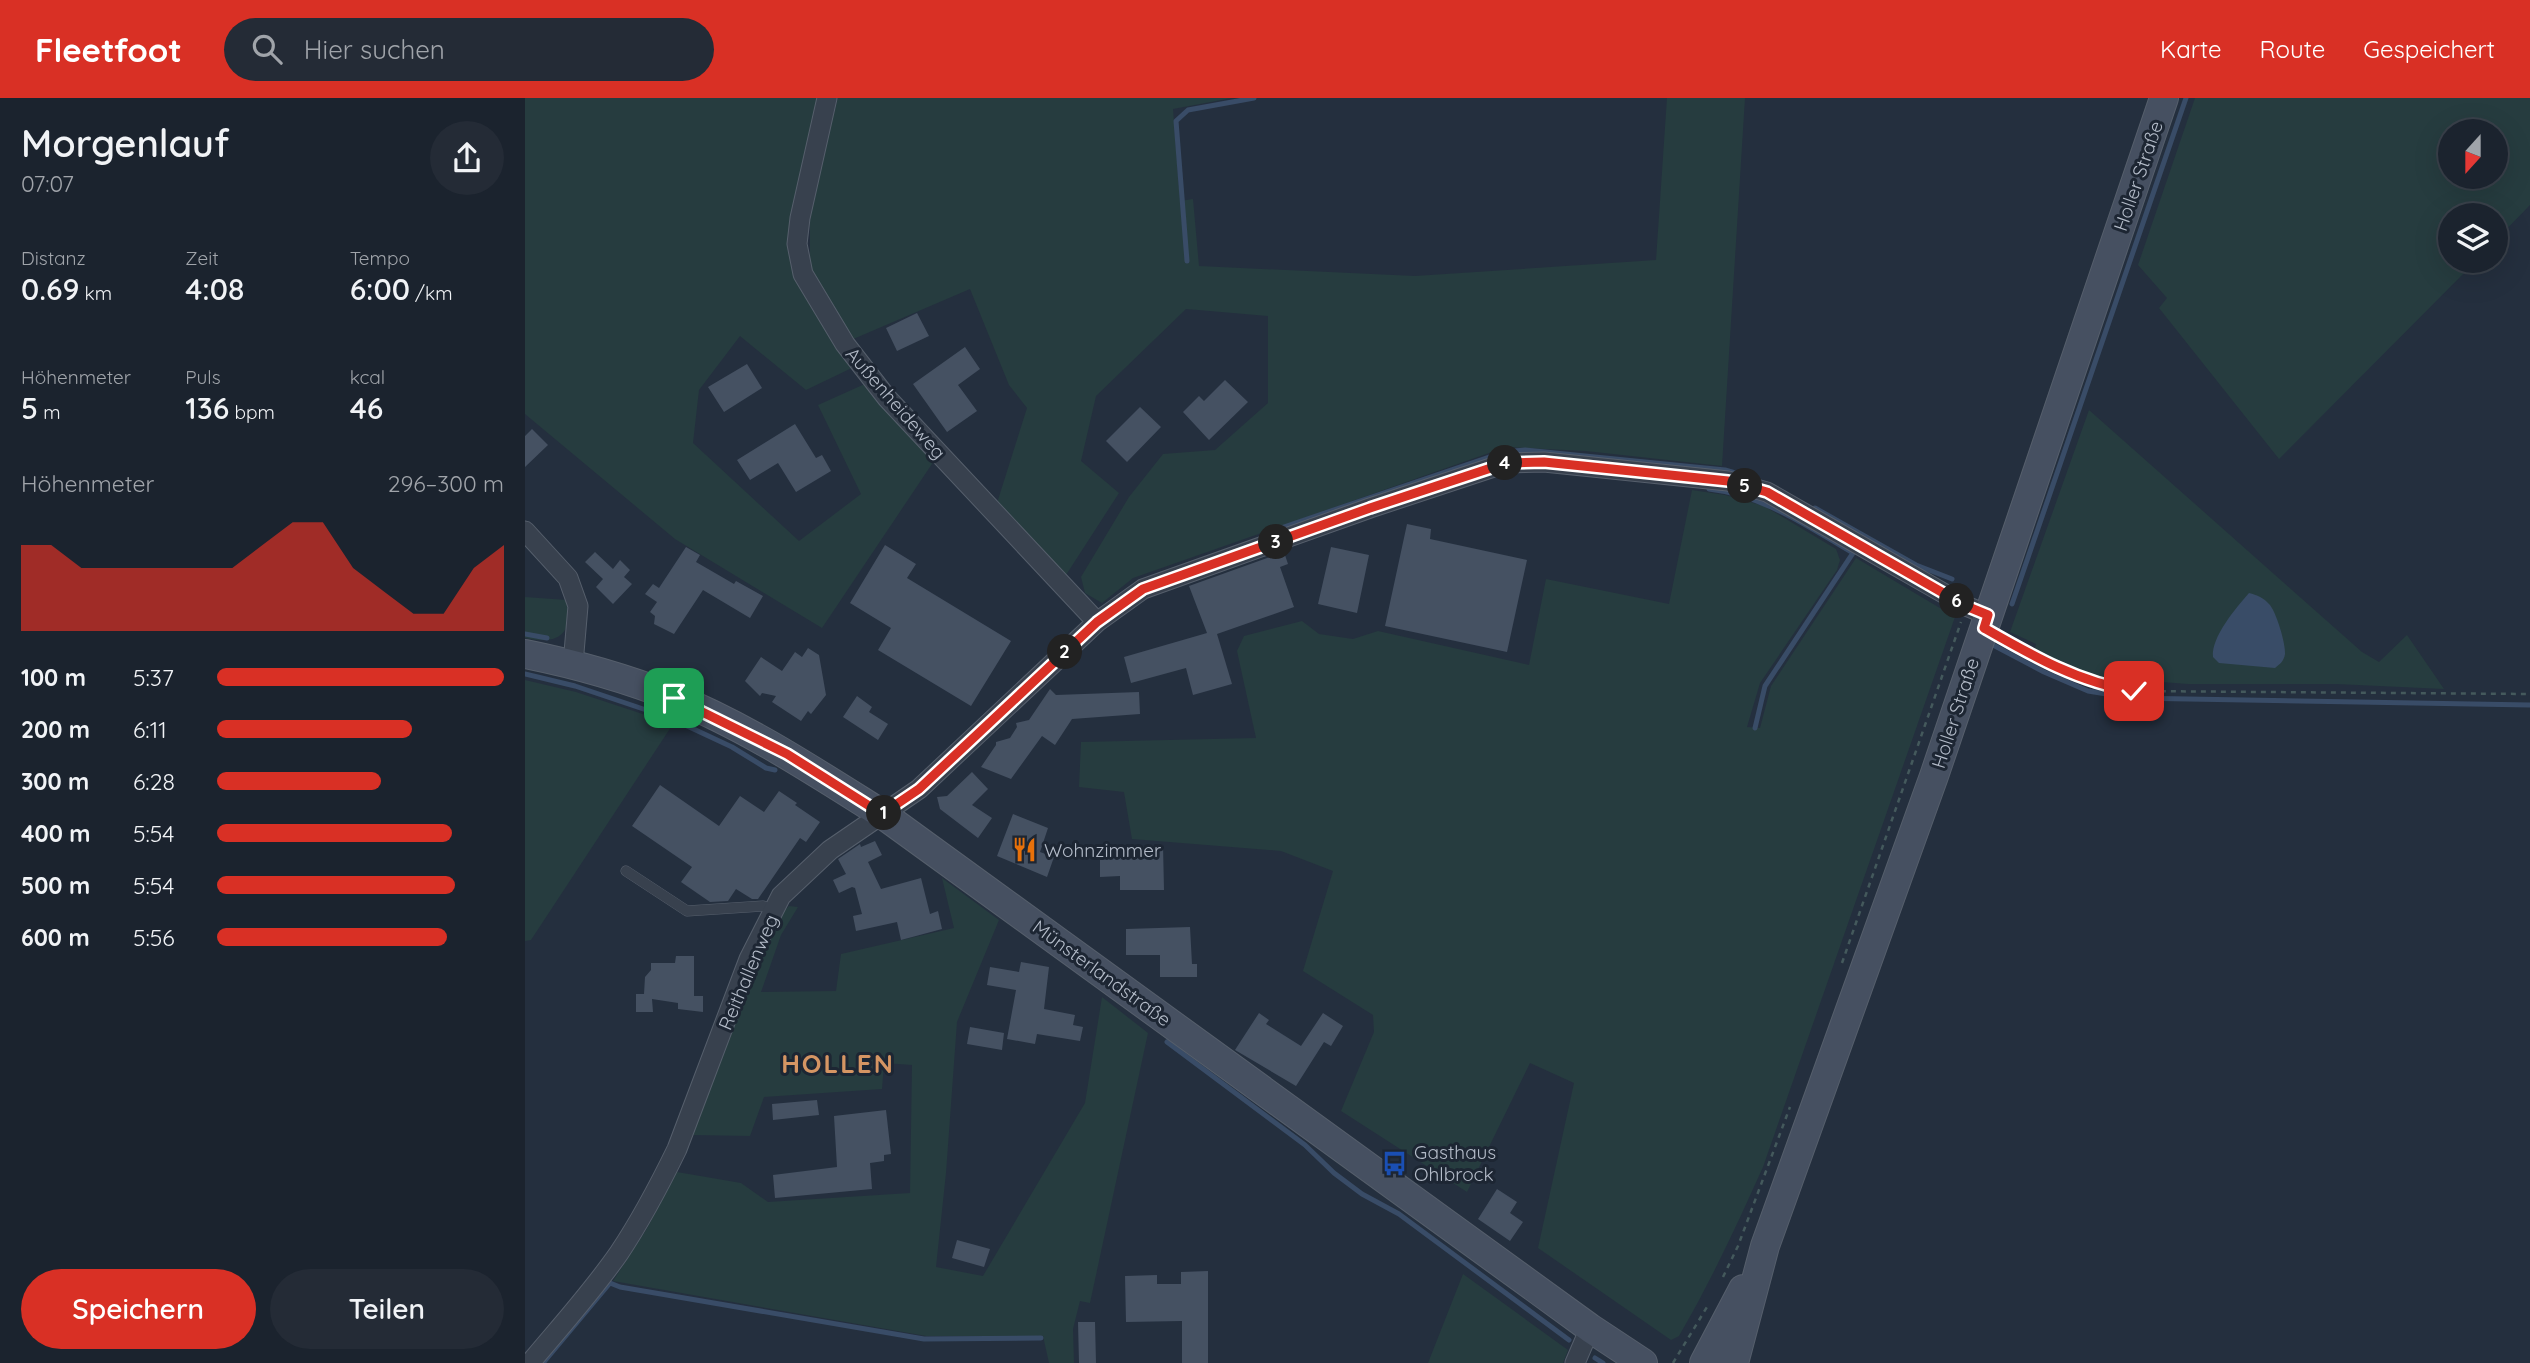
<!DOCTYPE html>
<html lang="de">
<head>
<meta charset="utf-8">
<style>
	:root { --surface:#1b232e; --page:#242b36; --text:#f1f3f6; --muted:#a0a4aa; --line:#39404a; --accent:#d93025 }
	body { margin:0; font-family:Quicksand,sans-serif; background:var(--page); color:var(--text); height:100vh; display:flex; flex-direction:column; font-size:26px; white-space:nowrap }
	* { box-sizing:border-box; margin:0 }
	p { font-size:23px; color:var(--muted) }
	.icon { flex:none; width:38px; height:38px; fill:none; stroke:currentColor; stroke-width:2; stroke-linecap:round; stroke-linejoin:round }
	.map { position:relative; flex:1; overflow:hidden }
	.side { display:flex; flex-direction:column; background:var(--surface); width:525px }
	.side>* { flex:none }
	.needle { width:46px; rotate:201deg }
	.controls { position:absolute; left:1913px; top:21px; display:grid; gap:14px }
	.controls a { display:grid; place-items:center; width:70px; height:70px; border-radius:50%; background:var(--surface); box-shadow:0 7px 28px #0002,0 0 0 2px var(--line); font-size:35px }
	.pin { position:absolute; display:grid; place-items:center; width:60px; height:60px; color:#fff; margin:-30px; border-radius:14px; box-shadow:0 4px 10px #0006 }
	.km { position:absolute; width:35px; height:35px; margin:-18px; border-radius:50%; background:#222; color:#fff; font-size:19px; line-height:35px; text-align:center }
	.round { display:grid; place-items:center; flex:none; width:74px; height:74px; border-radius:37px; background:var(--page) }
	.summary { display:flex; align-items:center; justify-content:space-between; height:119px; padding:0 21px }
	h1 { font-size:38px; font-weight:600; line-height:52px }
	.metrics { display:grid; grid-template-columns:repeat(3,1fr); gap:10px; height:119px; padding:7px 21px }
	.metrics div { display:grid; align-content:center }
	.metrics b { font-size:30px; font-weight:600 }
	.metrics small { font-size:19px; font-weight:400 }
	.metrics p { font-size:19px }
	.chart { height:196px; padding:14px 21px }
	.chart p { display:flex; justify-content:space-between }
	.chart svg { width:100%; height:126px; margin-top:7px; fill:var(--accent); opacity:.7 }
	.cta { display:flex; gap:14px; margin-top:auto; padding:14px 21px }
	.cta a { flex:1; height:80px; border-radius:42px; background:var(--accent); color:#fff; font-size:28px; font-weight:600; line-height:80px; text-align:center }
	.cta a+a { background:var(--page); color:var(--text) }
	ul { padding:0 21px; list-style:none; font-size:23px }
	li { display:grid; grid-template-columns:112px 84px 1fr; align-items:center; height:52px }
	li i { height:18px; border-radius:9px; background:var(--accent) }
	header { display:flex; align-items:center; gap:42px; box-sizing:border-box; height:98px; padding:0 35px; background:var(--accent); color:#fff }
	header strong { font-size:33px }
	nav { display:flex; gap:38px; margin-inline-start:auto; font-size:24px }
	.search { width:490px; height:63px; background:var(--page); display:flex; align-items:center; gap:18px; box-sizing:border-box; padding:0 24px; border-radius:38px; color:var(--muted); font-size:26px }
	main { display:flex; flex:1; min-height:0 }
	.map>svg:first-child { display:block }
	.green { fill:#263c3f; fill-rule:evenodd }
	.water { fill:#394c67 }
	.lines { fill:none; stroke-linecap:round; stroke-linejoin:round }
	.stream { stroke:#394c67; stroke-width:5 }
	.building { fill:#455162 }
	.lane-casing { stroke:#565f6c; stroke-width:11 }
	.street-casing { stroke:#565f6c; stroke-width:21 }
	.secondary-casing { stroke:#565f6c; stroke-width:30 }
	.path { stroke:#44595c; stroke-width:2.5; stroke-dasharray:5 5; stroke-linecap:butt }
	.lane { stroke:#38414e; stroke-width:10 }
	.street { stroke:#38414e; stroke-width:19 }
	.secondary { stroke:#465061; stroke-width:28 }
	.route-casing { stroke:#fff; stroke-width:14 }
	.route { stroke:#d93025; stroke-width:9 }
	.labels { text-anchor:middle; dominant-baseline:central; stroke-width:6; stroke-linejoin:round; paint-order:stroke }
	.street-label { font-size:19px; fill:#b4bcc9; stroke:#1d2633 }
	.poi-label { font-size:19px; fill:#b4bcc9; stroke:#1d2633; text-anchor:start }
	.district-label { font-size:26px; font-weight:bold; letter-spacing:2px; fill:#d59563; stroke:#1d2633 }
</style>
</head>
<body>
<header>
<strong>Fleetfoot</strong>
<div class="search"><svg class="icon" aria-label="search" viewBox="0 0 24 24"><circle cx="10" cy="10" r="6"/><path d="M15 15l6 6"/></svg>Hier suchen</div>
<nav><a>Karte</a><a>Route</a><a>Gespeichert</a></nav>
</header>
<main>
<section class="side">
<div class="summary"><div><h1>Morgenlauf</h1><p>07:07</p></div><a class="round"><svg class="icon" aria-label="share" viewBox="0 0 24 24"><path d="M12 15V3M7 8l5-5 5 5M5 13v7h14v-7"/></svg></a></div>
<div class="metrics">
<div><p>Distanz</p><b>0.69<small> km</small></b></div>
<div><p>Zeit</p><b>4:08</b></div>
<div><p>Tempo</p><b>6:00<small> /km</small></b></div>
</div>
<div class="metrics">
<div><p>Höhenmeter</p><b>5<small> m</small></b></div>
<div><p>Puls</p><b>136<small> bpm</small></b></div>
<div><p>kcal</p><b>46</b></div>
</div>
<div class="chart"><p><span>Höhenmeter</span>296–300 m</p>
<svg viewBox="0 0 160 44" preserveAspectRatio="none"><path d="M0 44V14L10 14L20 22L30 22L40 22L50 22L60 22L70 22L80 14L90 6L100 6L110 22L120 30L130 38L140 38L150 22L160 14V44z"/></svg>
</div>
<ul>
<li><b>100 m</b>5:37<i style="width:100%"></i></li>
<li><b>200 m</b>6:11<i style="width:68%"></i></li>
<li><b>300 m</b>6:28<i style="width:57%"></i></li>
<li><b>400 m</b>5:54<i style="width:82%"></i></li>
<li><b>500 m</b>5:54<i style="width:83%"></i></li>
<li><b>600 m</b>5:56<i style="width:80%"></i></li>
</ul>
<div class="cta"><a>Speichern</a><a>Teilen</a></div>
</section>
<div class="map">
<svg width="2005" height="1265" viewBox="0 0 2005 1265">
	<rect width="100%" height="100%" fill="#242f3e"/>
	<!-- green -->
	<path class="green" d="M0 0H293L265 145 331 268 281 292 215 238 174 292 168 345 274 443 336 396 293 307 342 285 411 360 297 530 150 441 0 316Z
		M313 0H707L648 11 655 103 668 101 674 168 890 178 1131 162 1142 0H1220L1197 368 1061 353 981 349 608 480 577 505 560 495 556 479 604 399 638 356 690 352 743 305V218L661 211 571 298 556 363 594 395 541 477 472 405 502 310 484 287 445 191 326 242 285 170V123L293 76Z
		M1670 0H2005V107L1971 142 1970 117H1925V163H1951L1754 361 1634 210 1642 200 1613 167ZM1925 33H1970V79H1925Z
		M1564 312 1837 554 1854 564 1882 537 1919 591 1811 586H1663L1611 582 1610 589 1579 584 1509 555 1511 546 1485 534Z
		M1167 392 1200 397 1239 408 1311 451 1315 462 1312 472 1235 585 1222 629 1235 630 1246 588 1331 460 1430 519 1238 1069C1212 1127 1186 1183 1154 1238L1146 1242 1013 1150 1049 985 1005 965 942 1094 816 1013 849 934 848 917 778 873 808 773 756 753 607 741 599 694 554 689 556 644 731 640 712 553 719 538 777 523 794 536 828 541 853 533 1004 567 1021 481 1144 506Z
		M0 499 42 502C42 508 45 519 43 525 37 546 16 543 0 540Z
		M0 582 51 594 148 626 6 842 0 843Z
		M417 780 474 822 432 924 421 1075 411 1169 458 1178 560 1005 577 899 623 935 565 1205 555 1203 548 1231 549 1265H524L518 1238H401L88 1183 121 1132 152 1074 216 1085 243 1104 385 1095 387 967 359 965 357 991 239 999 225 1038 165 1037 232 862 255 817 264 808 273 809 256 837 236 894 311 893 316 856 429 830Z
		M938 1176 1043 1252 1038 1265H903Z"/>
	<!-- water -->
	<path class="water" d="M1724 495C1732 497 1739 500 1744 506 1751 513 1761 546 1760 556 1759 563 1755 566 1750 570L1694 565 1688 559C1686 539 1711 510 1724 495Z"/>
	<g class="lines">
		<!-- stream -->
		<path class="stream" d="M662 163 651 23 663 12 729 0
			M1184 391C1238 397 1282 428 1328 455L1240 588 1230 630
			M1290 410 1391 467 1427 481
			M750 432 979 354 1000 352 1200 372 1217 377
			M1487 506 1661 0
			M0 536 22 540
			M1468 547 1519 574 1563 593 1606 600 2005 607
			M0 576 50 588 145 620 207 649 241 670 250 672
			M642 944 780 1047 809 1075 837 1096 874 1116 1044 1242
			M1070 1260 1078 1265
			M18 1265 85 1185 95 1189 399 1241 516 1240"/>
	</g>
	<!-- building -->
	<path class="building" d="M392 215 404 238 372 253 361 230Z
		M440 249 455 271 433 287 452 313 422 334 388 286Z
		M222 266 237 290 199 314 183 289Z
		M700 282 723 304 684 342 658 314 674 298 679 303Z
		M615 309 636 329 602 364 581 343Z
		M270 326 291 360 297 357 306 373 271 394 253 365 225 382 212 362Z
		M7 331 23 347 0 369V338Z
		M882 426 906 431 905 441 1002 462 982 554 860 528Z
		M360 447 391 466 382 480 486 543 446 608 353 552 366 530 325 505Z
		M161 449 175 457 171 464 209 486 211 483 238 498 225 520 178 492 149 536 129 526 130 518 125 514 132 504 120 496 128 486 134 490Z
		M806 449 844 457 832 515 793 506Z
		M70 454 88 471 95 462 105 472 99 479 107 486 88 506 71 489 78 481 60 464Z
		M759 454 763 466 755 469 769 509 692 536 707 586 668 597 661 570 606 585 599 559 682 535 664 488Z
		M283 550 294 557 301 597 286 616 283 613 276 623 247 604 251 598 237 595 235 598 220 583 236 559 257 573 270 554 277 559Z
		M525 591 531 597 614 594 615 616 547 621 530 647 517 638 486 681 456 669 471 647V644L485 640 492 629 491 625 504 622Z
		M332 598 347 609 344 614 363 626 353 642 318 619Z
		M447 674 463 691 447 707 467 720 453 740 415 711 412 699 422 698Z
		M135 687 194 728 215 698 239 714 254 693 272 705 270 707 295 724 281 744 275 740 233 801H227L211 791 203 803 185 804 156 784 167 769 107 728Z
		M488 716 523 730 515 754 529 759 522 779 472 758Z
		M350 743 357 757 343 764 356 791 396 780 405 816 413 813 417 831 376 842 372 824 331 833 328 818 337 816 330 790 327 789 314 795 308 782 321 776 313 761 335 746 336 749Z
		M638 747 639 792H595V778L575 779V758H595V753H618V748Z
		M665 829 667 866H672V879H635V857H601V831Z
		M151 858H169V898H178V914L153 911V905L127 901 128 914H111V896H119L120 879 126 872V865H150Z
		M496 864 524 869 519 911 550 917 548 927 558 929 555 943 512 936 510 946 482 941 491 892 462 887 465 869 494 874Z
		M734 915 744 922 741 926 776 948 798 915 818 928 806 948 799 944 771 988 710 952Z
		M445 929 479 935 477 952 442 946Z
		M292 1002 294 1017 248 1022 247 1006Z
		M361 1012 366 1056 359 1057V1063L345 1065 347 1091 250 1100 248 1077 312 1069 309 1018Z
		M972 1091 992 1104 985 1115 998 1124 985 1143 953 1121Z
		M432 1142 465 1151 459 1169 427 1160Z
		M683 1173V1265H657V1223L601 1224 600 1178 632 1177V1186H656V1174Z
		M553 1224H570L571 1265H554Z"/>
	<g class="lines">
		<defs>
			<path id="lane" d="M101 773 162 813 238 808 249 812"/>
			<path id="street" d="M302 0 275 120 272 146 278 176 320 246 362 300 572 524
				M0 433 43 480 53 508 48 566
				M5 1265C35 1229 67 1194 94 1155 116 1122 135 1086 152 1051L224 861 256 798 305 752 394 691 572 524 618 491 845 410 981 365 1019 364 1203 383 1242 394 1441 508 1463 517
				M1050 1265 1065 1230"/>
			<path id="secondary" d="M0 556C50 566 100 580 148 599 222 629 290 674 357 716L1065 1230 1118 1265
				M1179 1265 1218 1191
				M1209 1265 1240 1148 1409 678 1639 0"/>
		</defs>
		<!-- lane casing -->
		<use href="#lane" class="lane-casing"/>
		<!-- street casing -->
		<use href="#street" class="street-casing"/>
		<!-- secondary casing -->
		<use href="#secondary" class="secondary-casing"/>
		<!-- path -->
		<path class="path" d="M1477 540C1519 564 1561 586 1609 593L2005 596
			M1317 865 1436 524
			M1198 1179 1213 1148 1265 1009
			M1148 1265 1182 1209"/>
		<!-- lane -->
		<use href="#lane" class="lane"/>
		<!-- street -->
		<use href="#street" class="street"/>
		<!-- secondary -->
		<use href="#secondary" class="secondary"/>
	</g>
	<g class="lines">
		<defs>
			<path id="route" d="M149 600 262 656 357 716 394 691 572 524 618 491 845 410 981 365 1019 364 1203 383 1242 394 1441 508 1463 517 1459 530C1506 557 1554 585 1609 593"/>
		</defs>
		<!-- route casing -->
		<use href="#route" class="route-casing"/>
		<!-- route -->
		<use href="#route" class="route"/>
	</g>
	<!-- icons -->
	<defs>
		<symbol id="restaurant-bare" viewBox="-9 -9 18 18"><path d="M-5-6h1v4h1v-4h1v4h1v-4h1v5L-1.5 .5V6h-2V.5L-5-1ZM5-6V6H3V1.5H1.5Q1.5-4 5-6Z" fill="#e8710a" stroke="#1d2633" stroke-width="2.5" paint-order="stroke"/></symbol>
		<symbol id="bus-bare" viewBox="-9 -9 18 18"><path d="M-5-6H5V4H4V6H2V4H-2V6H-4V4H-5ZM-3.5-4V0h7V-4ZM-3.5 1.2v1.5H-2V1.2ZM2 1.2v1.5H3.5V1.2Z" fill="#1a4fb4" stroke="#1d2633" stroke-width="2.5" paint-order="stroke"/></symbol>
	</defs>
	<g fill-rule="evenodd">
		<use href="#restaurant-bare" x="482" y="734" width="35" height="35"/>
		<use href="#bus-bare" x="852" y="1048" width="35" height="35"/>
	</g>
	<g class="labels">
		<!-- street labels -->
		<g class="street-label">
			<text transform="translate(1613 78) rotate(-71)">Holler Straße</text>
			<text transform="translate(371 305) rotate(49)">Außenheideweg</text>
			<text transform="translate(1430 615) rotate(-72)">Holler Straße</text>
			<text transform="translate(223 874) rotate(-67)">Reithallenweg</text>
			<text transform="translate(577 875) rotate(36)">Münsterlandstraße</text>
		</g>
		<!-- poi labels -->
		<g class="poi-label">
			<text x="519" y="752">Wohnzimmer</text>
			<text x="889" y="1054">Gasthaus<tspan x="889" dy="22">Ohlbrock</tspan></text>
		</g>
		<!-- district labels -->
		<g class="district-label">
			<text x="313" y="965">HOLLEN</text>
		</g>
	</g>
</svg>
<div class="controls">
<a><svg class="needle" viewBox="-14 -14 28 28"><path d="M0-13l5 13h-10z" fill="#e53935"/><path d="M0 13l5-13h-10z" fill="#a0a4aa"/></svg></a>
<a><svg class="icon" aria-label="layers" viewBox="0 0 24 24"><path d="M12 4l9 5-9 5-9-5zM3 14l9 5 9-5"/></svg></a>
</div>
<div class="pin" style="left:149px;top:600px;background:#1e9e55"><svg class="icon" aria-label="arrive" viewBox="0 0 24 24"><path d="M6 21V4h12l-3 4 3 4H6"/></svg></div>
<div class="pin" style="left:1609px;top:593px;background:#d93025"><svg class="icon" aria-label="check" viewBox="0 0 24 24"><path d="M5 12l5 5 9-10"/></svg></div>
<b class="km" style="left:359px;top:715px">1</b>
<b class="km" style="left:540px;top:554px">2</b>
<b class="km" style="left:751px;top:444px">3</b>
<b class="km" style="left:980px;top:365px">4</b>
<b class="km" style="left:1220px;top:388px">5</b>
<b class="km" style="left:1432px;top:503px">6</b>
</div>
</main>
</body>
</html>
